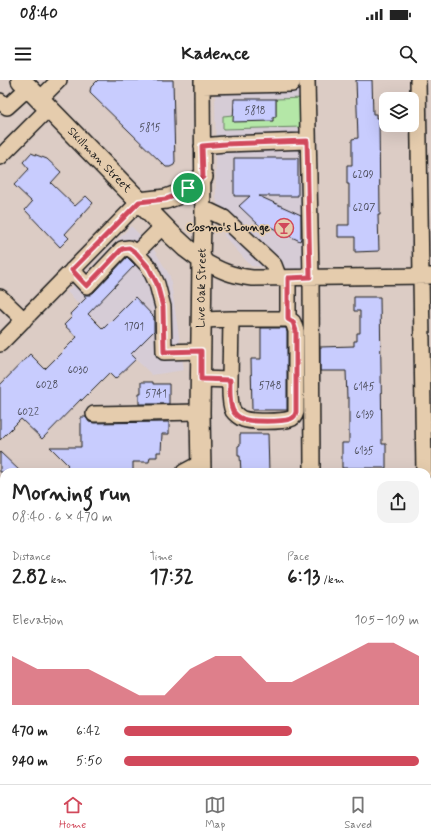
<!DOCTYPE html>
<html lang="en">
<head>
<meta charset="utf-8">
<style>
	:root { --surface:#fff; --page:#f2f2f2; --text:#222; --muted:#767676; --line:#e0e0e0; --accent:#d1495b }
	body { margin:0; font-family:Mynerve,sans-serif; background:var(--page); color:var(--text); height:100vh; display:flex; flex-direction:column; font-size:15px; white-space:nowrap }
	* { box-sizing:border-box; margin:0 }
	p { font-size:13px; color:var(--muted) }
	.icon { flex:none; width:22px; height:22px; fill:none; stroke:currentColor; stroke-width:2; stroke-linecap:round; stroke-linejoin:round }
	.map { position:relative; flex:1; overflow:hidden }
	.sheet { position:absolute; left:0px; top:388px; width:431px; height:316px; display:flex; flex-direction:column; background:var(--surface); border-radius:12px 12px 0 0; box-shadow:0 4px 16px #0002 }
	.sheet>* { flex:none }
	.fabs { position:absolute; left:379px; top:12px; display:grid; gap:8px }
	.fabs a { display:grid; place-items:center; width:40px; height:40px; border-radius:8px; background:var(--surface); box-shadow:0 4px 16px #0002; font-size:20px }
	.pin { position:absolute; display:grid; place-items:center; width:34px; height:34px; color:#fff; margin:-17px; border:2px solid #fff; border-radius:50%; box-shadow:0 1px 4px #0007 }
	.round { display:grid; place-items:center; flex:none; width:42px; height:42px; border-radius:12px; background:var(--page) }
	.overview { display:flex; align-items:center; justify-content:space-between; height:68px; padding:0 12px }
	h1 { font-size:22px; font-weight:800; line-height:30px }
	.stats { display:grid; grid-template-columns:repeat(3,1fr); gap:6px; height:68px; padding:4px 12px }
	.stats div { display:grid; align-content:center }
	.stats b { font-size:20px; font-weight:800 }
	.stats small { font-size:11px; font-weight:400 }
	.stats p { font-size:11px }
	.chart { height:112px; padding:8px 12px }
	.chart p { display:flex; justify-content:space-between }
	.chart svg { width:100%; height:72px; margin-top:4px; fill:var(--accent); opacity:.7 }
	ul { padding:0 12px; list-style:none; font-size:13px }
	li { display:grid; grid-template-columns:64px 48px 1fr; align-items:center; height:30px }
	li i { height:10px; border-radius:5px; background:var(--accent) }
	.status { display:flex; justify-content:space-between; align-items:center; height:28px; padding:0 20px; background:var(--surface); direction:ltr }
	.status svg { height:11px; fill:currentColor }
	header { display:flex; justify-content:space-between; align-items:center; height:52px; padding:0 12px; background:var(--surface); font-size:18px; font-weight:800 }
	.menu { display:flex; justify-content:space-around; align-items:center; height:56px; border-top:1px solid var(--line); background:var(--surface); font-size:11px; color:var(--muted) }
	.menu a { display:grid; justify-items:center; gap:2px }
	.menu .active { color:var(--accent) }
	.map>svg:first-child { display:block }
	.built { fill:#d6ccd6 }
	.green { fill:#b4e7a7; stroke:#688262 }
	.building { fill:#c8ccfe; stroke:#1c1c1c }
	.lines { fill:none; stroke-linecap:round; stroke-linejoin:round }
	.minor-casing { stroke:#1c1c1c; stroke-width:18 }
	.major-casing { stroke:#1c1c1c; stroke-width:22 }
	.minor { stroke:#e5ccad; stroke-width:15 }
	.major { stroke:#e5ccad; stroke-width:19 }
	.route-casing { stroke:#fff; stroke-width:8 }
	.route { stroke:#d1495b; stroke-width:5 }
	.labels { text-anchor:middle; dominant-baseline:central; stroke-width:3; stroke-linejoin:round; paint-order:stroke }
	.number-label { font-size:10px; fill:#474854 }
	.street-label { font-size:12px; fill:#1c1c1c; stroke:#e5ccad }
	.poi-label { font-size:12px; font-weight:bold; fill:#1c1c1c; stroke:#e5ccad; text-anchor:end }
</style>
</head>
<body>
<div class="status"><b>08:40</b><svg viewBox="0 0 49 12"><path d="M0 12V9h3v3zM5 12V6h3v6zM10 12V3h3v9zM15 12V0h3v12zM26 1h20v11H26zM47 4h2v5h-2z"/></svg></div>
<header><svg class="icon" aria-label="menu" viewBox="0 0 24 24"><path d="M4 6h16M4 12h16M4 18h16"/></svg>Kadence<svg class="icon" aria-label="search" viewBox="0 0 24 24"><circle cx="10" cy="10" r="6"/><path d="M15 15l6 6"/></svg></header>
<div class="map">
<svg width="431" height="704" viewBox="0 0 431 704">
	<rect width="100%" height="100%" fill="#dcccc5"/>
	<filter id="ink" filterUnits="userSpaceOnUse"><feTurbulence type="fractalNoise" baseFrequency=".025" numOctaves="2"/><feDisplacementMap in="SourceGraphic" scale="8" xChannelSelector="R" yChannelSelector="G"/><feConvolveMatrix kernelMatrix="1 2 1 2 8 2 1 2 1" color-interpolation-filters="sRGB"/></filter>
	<g filter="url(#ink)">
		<!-- built -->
		<path class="built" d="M215 0H311V190L251 186 224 156 216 117Z
			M131 146 153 168 170 196 184 290 152 295 67 212Z"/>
		<!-- green -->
		<path class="green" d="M304 18 303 47 223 49V36L233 35 273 39V37H276V19Z"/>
		<!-- building -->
		<path class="building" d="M98 0H173L175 82 174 85 170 87H166L91 14 90 11 91 7Z
			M356 0H372L373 34H376V38H379L380 135H378L379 171 355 172V157H338V145H349V104H347V85H352V59L358 58Z
			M234 19H276V37H273V41L233 42Z
			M31 73 47 79 61 92 51 103 75 126 86 116 93 123 65 154 69 158 60 167 25 130 32 122 14 105 29 89 23 82Z
			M234 78H298V116H259L301 135V158L300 161 264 144 261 147 239 126 250 116H234Z
			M127 177 135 185 88 234 103 249 135 217 154 237V251L131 274 136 279 115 299 109 293 81 321V319L42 359 21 339 0 360V305L30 274 45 289 77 257 64 245 72 237 70 234 86 218 84 215H90L94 212Z
			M354 217H380L382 364H386V388H342V363H349V318H347L346 291H320V267L354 266V261H357V253H360V231H354Z
			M261 248H286L287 252V330H252L251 279H261Z
			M141 302H153V304H169V324H139V313H141Z
			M81 337H86L89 342 94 343 169 342V354H162L161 372H157V377H150L149 382H133V392H62L68 385 50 367H81Z
			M240 354H268L269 392H241L240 376H238V366L240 365Z
			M0 372 21 392H0Z"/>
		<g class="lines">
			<defs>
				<path id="minor" d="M202 0 203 145 202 180C221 191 230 195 252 198L431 196
					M307 0 311 197 312 392
					M418 0 424 392
					M202 6 292 4V0
					M40 19 59 0
					M0 21 7 27 28 8
					M202 66 225 64 307 61
					M0 77 49 28
					M203 128 224 138 274 185 279 198
					M136 173 163 146
					M72 190 87 206 122 169 129 168 136 173 149 187 157 204 163 227 164 272 201 271
					M288 198V239
					M0 217 24 240
					M202 240 231 239
					M0 264 139 122
					M201 299 230 300 231 239H288L293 242 296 251V332C295 336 294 338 290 339 282 342 251 342 243 339 240 338 235 334 233 331 229 323 230 308 230 300
					M94 334 200 332
					M184 392 201 383
					M0 550 4 545
					M427 593 429 704
					M92 700V704
					M206 702 239 703 297 701
					M5 704 9 700"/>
				<g id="major">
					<path id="s1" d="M21 0 171 154 186 168 202 180 200 332 201 392"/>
					<path d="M139 122 166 119 177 115 203 97"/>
					<path d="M206 700V704"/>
				</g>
			</defs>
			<!-- minor casing -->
			<use href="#minor" class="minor-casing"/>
			<!-- major casing -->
			<use href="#major" class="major-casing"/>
			<!-- minor -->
			<use href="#minor" class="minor"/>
			<!-- major -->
			<use href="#major" class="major"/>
		</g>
	</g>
	<g class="lines" filter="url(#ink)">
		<defs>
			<path id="route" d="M307 61 310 197 288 198V239L293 242 296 251V332C295 336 294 337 290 339 282 342 251 342 243 339 239 338 235 334 233 331 229 323 230 308 230 300L201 299V271L164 272 163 227 157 204 149 188 136 173 129 168 122 169 87 206 72 190 139 122 166 119 177 115 203 97 202 66 225 64Z"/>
		</defs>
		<!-- route casing -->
		<use href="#route" class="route-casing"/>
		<!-- route -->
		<use href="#route" class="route"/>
	</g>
	<!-- icons -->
	<defs>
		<symbol id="bar-ring" viewBox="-11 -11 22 22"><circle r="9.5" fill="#e5ccad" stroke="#d1495b" stroke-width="1.5"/><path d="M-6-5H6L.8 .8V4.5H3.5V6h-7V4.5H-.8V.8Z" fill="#d1495b"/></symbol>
	</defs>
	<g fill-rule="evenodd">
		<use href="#bar-ring" x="273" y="137" width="22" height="22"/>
	</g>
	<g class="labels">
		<!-- number labels -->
		<g class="number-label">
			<text x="255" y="31">5818</text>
			<text x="150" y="48">5815</text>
			<text x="363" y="95">6209</text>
			<text x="364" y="128">6207</text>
			<text x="134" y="247">1701</text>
			<text x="78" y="290">6030</text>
			<text x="47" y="305">6028</text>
			<text x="270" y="306">5748</text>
			<text x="364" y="307">6145</text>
			<text x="156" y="314">5741</text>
			<text x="28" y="332">6022</text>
			<text x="365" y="335">6139</text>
			<text x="364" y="371">6135</text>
		</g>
		<!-- street labels -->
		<g class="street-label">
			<text stroke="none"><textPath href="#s1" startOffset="112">Skillman Street</textPath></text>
			<text transform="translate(202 208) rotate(-89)">Live Oak Street</text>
		</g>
		<!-- poi labels -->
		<g class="poi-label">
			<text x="270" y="148">Cosmo's Lounge</text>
		</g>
	</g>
</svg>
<div class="fabs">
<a><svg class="icon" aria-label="layers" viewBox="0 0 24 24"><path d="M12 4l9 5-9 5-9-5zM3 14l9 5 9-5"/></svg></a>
</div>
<div class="pin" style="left:188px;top:108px;background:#1e9e55"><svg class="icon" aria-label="arrive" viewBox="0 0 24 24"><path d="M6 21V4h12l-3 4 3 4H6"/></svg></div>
<section class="sheet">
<div class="overview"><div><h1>Morning run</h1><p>08:40 · 6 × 470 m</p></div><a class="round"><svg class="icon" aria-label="share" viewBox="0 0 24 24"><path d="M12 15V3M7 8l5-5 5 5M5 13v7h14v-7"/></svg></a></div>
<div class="stats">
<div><p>Distance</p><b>2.82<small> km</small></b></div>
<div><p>Time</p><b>17:32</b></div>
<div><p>Pace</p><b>6:13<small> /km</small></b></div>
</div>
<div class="chart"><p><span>Elevation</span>105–109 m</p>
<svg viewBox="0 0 160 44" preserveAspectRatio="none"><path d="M0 44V14L10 22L20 22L30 22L40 30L50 38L60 38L70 22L80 14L90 14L100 30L110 30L120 22L130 14L140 6L150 6L160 14V44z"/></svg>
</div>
<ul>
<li><b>470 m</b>6:42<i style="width:57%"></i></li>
<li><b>940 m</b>5:50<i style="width:100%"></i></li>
</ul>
</section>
</div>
<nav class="menu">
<a class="active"><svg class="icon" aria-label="home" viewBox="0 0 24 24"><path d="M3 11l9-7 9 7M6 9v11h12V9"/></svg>Home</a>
<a><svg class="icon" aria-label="map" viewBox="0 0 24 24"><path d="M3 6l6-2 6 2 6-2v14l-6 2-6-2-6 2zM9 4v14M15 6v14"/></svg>Map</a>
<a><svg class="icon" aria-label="saved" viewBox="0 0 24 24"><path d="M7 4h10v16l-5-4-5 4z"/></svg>Saved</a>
</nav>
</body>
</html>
